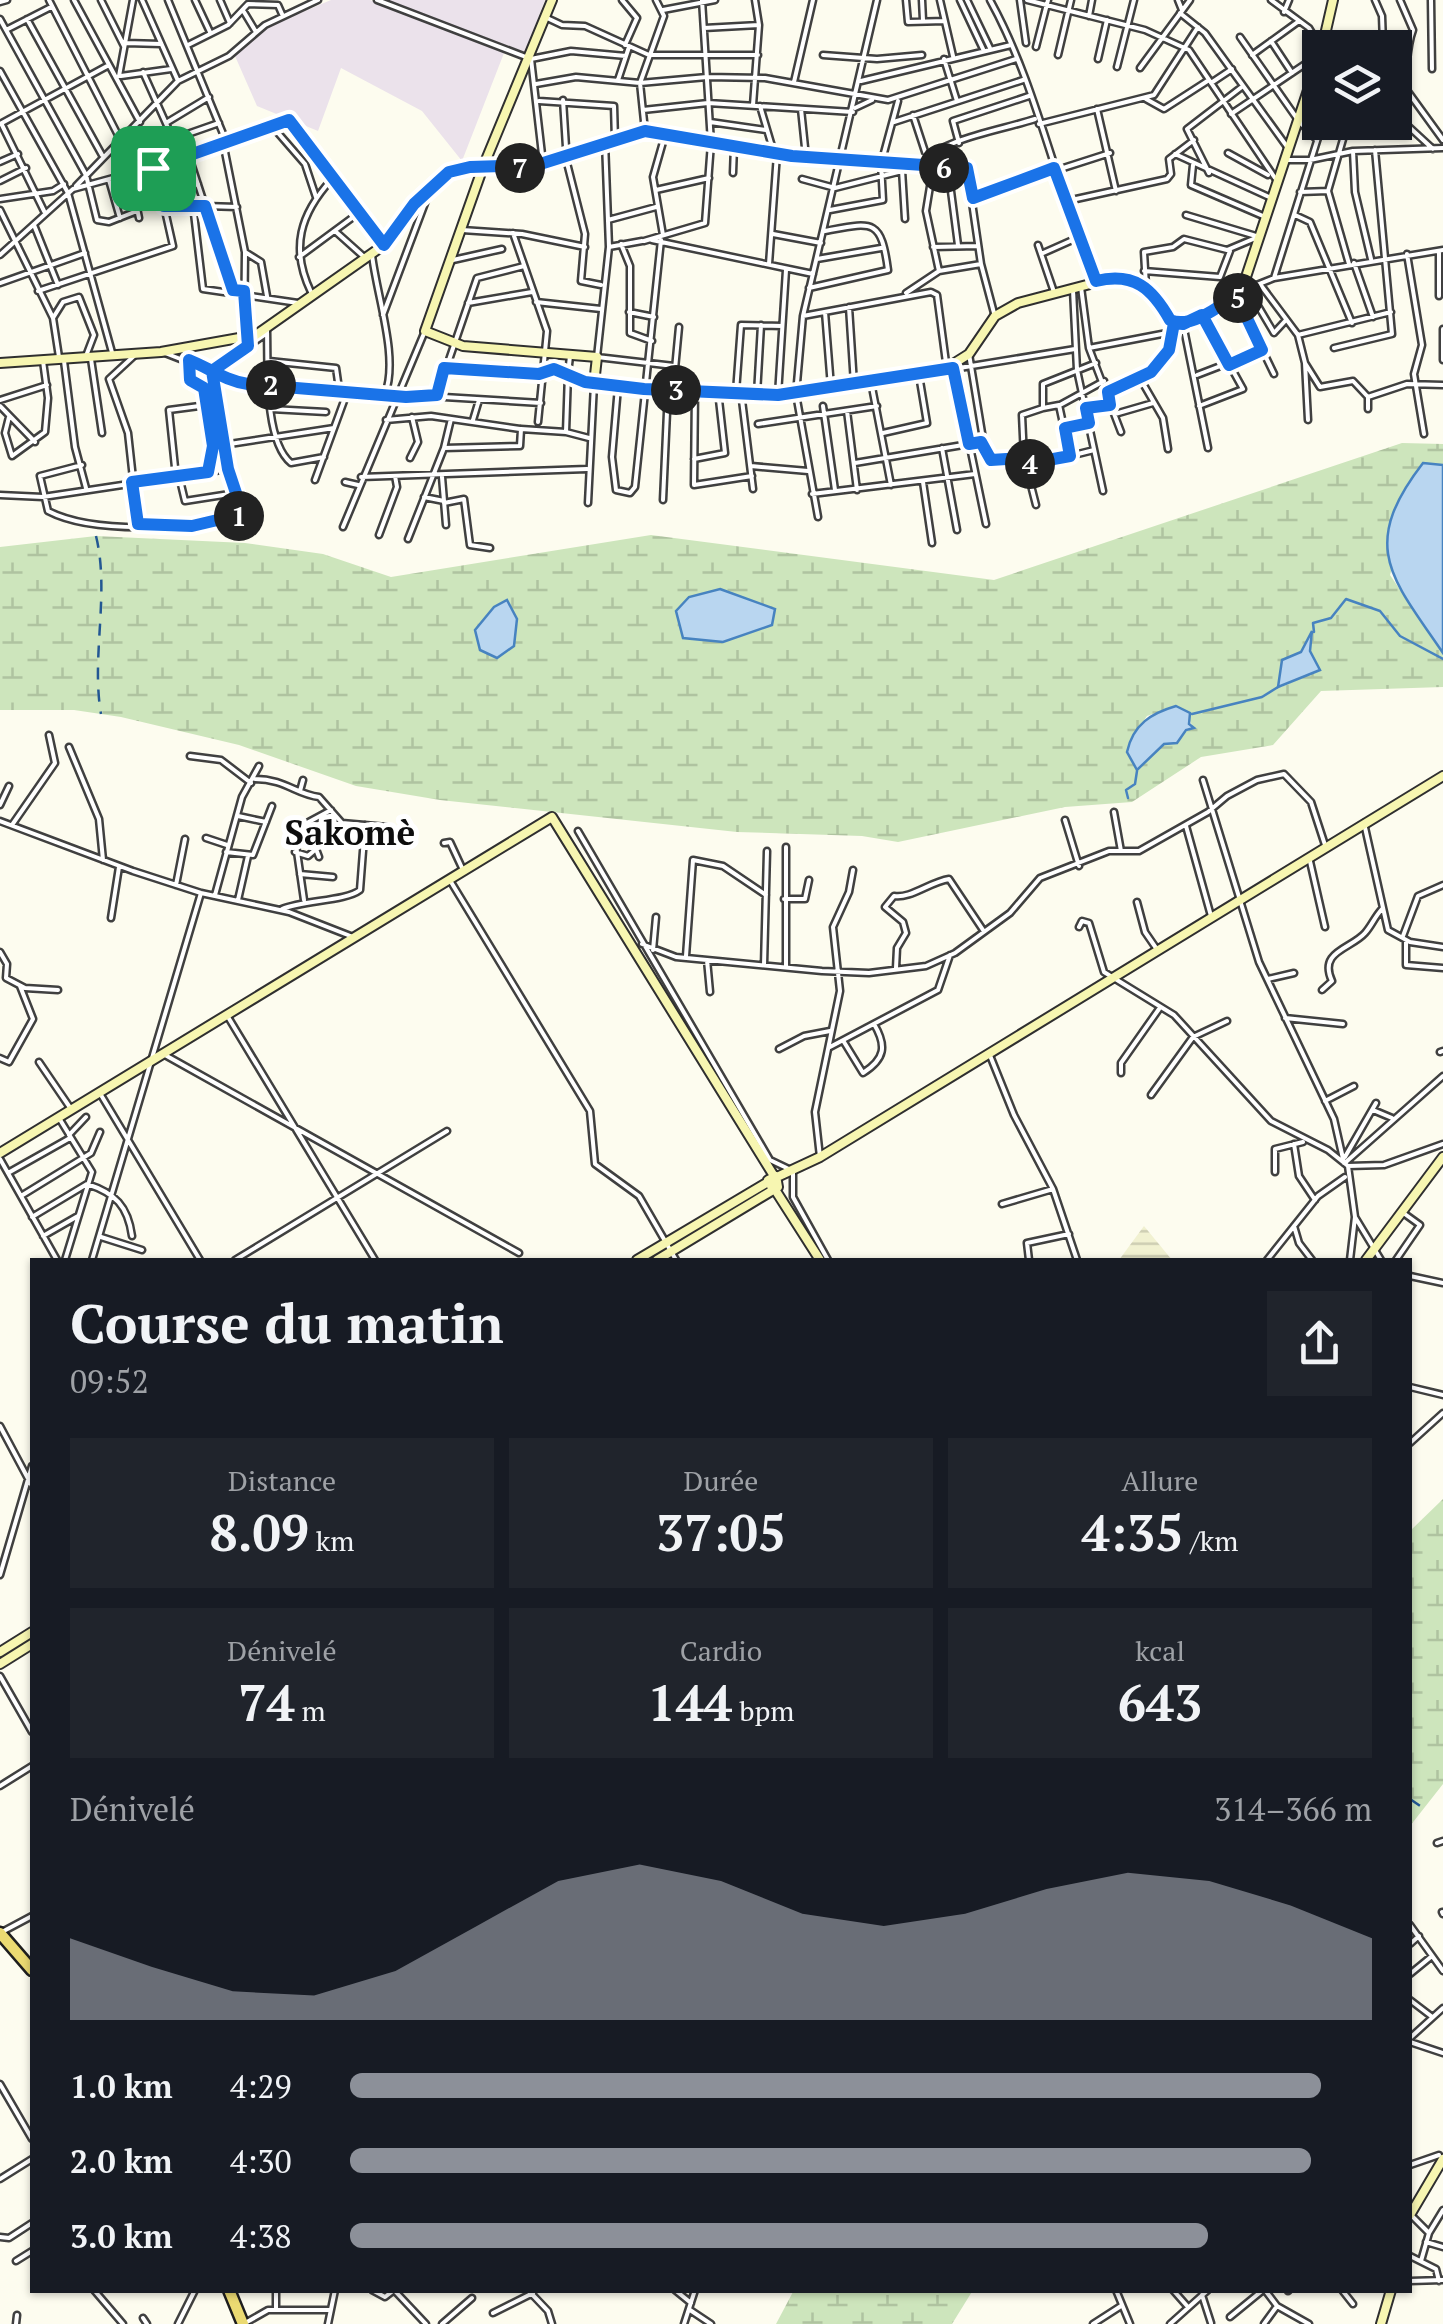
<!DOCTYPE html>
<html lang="fr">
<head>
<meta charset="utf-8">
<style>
	:root { --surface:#171b24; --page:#20242c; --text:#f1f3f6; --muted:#9ea1a6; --accent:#8c9099 }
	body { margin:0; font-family:"PT Serif",serif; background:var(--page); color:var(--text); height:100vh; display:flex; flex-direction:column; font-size:38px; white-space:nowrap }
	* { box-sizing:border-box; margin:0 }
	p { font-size:32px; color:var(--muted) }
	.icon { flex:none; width:55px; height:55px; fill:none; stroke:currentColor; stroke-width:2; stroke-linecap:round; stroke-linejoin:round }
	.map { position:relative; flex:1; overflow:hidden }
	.side { position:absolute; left:30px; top:1258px; width:1382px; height:1035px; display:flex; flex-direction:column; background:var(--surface); border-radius:0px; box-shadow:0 2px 8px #0004 }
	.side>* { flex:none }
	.fabs { position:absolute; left:1302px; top:30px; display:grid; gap:20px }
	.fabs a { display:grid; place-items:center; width:110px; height:110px; border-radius:0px; background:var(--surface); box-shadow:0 2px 8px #0004; font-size:50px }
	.pin { position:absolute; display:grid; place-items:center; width:85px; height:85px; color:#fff; margin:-42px; border-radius:20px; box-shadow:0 5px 15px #0006 }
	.km { position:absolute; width:50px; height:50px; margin:-25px; border-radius:50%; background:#222; color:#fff; font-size:28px; line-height:50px; text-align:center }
	.round { display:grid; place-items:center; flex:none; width:105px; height:105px; border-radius:0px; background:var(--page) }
	.headline { display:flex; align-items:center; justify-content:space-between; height:170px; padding:0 40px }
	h1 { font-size:55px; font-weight:700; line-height:75px }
	.figures { display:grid; grid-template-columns:repeat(3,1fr); gap:15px; height:170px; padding:10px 40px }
	.figures div { display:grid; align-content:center; border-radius:0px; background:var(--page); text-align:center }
	.figures b { font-size:50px; font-weight:700 }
	.figures small { font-size:28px; font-weight:400 }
	.figures p { font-size:28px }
	.chart { height:280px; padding:20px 40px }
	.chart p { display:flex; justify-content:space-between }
	.chart svg { width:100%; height:180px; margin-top:10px; fill:var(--accent); opacity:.7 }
	ul { padding:0 40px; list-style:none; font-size:32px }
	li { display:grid; grid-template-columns:160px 120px 1fr; align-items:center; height:75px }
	li i { height:25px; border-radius:12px; background:var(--accent) }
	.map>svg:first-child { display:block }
	.industrial { fill:#ebe2eb }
	.farmland { fill:url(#farmland-rules) }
	.wetland { fill:url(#wetland-marsh); fill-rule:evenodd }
	.water { fill:#b9d6f0; stroke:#4783c0; stroke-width:2.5 }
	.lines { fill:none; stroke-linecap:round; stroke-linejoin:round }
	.stream { stroke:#4783c0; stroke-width:2.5 }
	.ferry { stroke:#235793; stroke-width:2.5; stroke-dasharray:12 10; stroke-linecap:butt }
	.street-casing { stroke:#404040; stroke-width:9 }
	.secondary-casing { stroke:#2f2f2f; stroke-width:12 }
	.primary-casing { stroke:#1e1e1e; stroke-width:15 }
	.street { stroke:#fff; stroke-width:4 }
	.secondary { stroke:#f7f6b1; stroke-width:8 }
	.primary { stroke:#ebda72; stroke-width:10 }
	.route-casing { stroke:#fff; stroke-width:20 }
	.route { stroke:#1a73e8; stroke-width:12 }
	.labels { text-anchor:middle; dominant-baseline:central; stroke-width:10; stroke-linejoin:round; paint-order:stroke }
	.quarter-label { font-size:35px; font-weight:bold; fill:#0d0d0d; stroke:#fff }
</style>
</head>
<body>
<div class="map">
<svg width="1443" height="2324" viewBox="0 0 1443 2324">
	<defs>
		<pattern id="farmland-rules" width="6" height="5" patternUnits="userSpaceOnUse" patternTransform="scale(2.5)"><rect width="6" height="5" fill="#f1f1d1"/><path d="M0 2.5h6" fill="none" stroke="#cdcdb2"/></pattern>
		<pattern id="wetland-marsh" width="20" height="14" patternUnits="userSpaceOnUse" patternTransform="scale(2.5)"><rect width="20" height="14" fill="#cde5bc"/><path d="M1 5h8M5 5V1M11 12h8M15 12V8" fill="none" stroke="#afc3a0"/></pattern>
	</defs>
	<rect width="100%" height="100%" fill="#fdfcef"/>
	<!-- industrial -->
	<path class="industrial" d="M331 0H370L504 53 462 161 422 111 341 68 318 131 257 106 235 56 269 26Z
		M386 0H545L525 52Z"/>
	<!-- farmland -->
	<path class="farmland" d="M1144 1226 1172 1260H1119Z"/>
	<!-- wetland -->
	<path class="wetland" d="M1402 443 1443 444V465L1422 464 1390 575 1443 653V687L1321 691 1273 745 1201 757 1132 802 1065 807 898 842 862 836 737 832 440 800 356 786 239 745 121 717 74 710H0V547L96 536 245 543 323 554 391 577 651 535 994 580ZM1313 633 1310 651 1320 670 1281 687 1286 658 1301 652ZM1176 706 1189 718 1193 728 1164 743 1137 770 1129 742 1147 716Z
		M1443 1499V1784L1410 1826V1531Z
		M794 2290H973L952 2324H776Z"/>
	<!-- water -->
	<path class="water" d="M1423 463 1443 465V653C1392 578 1358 547 1423 463Z
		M720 589 775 609 772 625 723 642 683 638 676 611 689 597Z
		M507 600 517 619 514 646 497 658 480 650 475 630 494 607Z
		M1312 631 1310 651 1320 670 1278 687 1282 660 1301 652Z
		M1176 706 1190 713 1189 724 1194 728 1186 730 1177 743 1164 744 1137 770 1127 752C1133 724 1152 713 1176 706Z"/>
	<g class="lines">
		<!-- stream -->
		<path class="stream" d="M1314 632 1313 623 1331 618 1346 599 1380 611 1400 636 1443 659
			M1192 714 1262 697 1278 687
			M1128 798 1126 790 1135 784 1137 771"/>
		<!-- ferry -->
		<path class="ferry" d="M96 536C110 593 91 656 101 714
			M1410 1799 1423 1808"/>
		<defs>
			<path id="street" d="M49 0 121 141
				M74 0 140 122
				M101 0 124 46
				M142 0 178 81
				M168 0 226 141
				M195 0 210 32
				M220 0 230 23
				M377 0 531 59 543 163
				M622 0 637 18 625 45
				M906 0 908 22 945 21
				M922 0 923 20
				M940 0 953 56
				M960 0 983 49
				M967 0 990 48
				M990 0C1038 87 1056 190 1096 281
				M1020 0 1026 43
				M1027 0 1145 30 1189 50 1275 178
				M1178 0 1182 10
				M1271 0 1309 28 1321 48
				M1375 0 1382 16 1383 43
				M1431 0 1432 69
				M0 2 7 0
				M663 10 715 0
				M244 12 256 32
				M1284 12 1289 0
				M1180 13 1205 33 1288 148
				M1089 16 1092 0
				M545 17 562 25 585 26 649 55H758
				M0 19 86 175 97 220 109 222 137 211
				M27 19 102 155
				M704 28 759 25
				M6 30 51 7
				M1240 37 1298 120 1317 140
				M1271 41 1292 73
				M126 43 161 44
				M1323 44 1407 39
				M188 45 228 25 248 4 278 5 282 14
				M1036 47 1048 0
				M823 55 877 59 922 55
				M1058 55 1071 0
				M1252 55 1299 21
				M531 59 571 51 626 56
				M944 59 957 101
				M1098 59 1107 20
				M1117 67 1134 0
				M1140 68 1190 0
				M0 71 68 193 113 356
				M143 72 173 139
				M119 76 133 0
				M121 76 171 69
				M618 80 629 47
				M861 81 1011 45
				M794 82 813 0
				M1211 83 1232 69
				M536 84 576 77 640 83 707 77 765 78 888 100 1016 59
				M1406 89 1443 140
				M1146 99 1164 109 1209 80
				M563 100 567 163 585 234 581 281 601 285
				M539 101 614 106 615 140
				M753 105 759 25 755 0
				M760 106 774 153
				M855 108 872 100
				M801 109 806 157
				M1097 109 1116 191
				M643 110 708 103 853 112
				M1395 110C1411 80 1403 57 1413 30L1400 0
				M1231 114 1320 54
				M1395 114 1433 149
				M913 115 930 167
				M710 122 766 130
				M894 122 1023 80
				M1348 122 1328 191 1349 264
				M166 123 209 97
				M0 124 109 65
				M1039 124 1154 95 1198 27
				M2 125 44 211
				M272 126 305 164 316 197
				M645 131 640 83 664 16 656 0
				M223 142 245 252 261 262 267 296
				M605 142 609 247 597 357 674 366
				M959 143 953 121 1029 96
				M150 147 164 206 193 205 203 289 298 303
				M139 151 219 123
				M1353 151 1355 192 1371 259
				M1228 153 1268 175
				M1175 154 1269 197
				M189 157 205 206 237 207
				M1285 160H1310L1353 151 1443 148
				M0 162 18 154
				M1193 165 1191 185 1263 216
				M915 166C944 138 998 131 1035 119
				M483 167 537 165 645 131 792 156 967 168 981 264 994 313
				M948 168 958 245
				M902 170 905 219
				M733 173 734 146
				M1209 173 1187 129 1243 86
				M130 174 139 218
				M802 179 835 188 902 171
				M109 180 120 218
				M0 181 26 168
				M76 186 178 81 229 56 265 25 318 0
				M656 190 709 178
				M1300 192 1328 191
				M161 195 198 184
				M973 197 1110 153
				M0 199 53 191 64 184
				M1067 201 1167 179 1171 174 1169 159 1194 140
				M193 205 205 206 233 290
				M0 210 53 318 59 357
				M830 210 883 200 881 164 898 101
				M1186 215 1256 236
				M1295 215 1310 222 1352 323
				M608 220 656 207
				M34 225 58 285
				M462 230 522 234 585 247
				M335 231 363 256
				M773 234 821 243
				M663 235 653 177 665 135
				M652 240 813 274
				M644 241 705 223 711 143 702 0
				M621 244 630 266V333L652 341
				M1038 245 1054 292
				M609 247 642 241
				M933 247 978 246
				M1439 251V296
				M245 253 244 338 248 346
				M1041 254 1077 238
				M1407 254 1422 345 1414 374 1424 434
				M0 255 73 189 175 161 289 120 384 245
				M372 255C377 297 399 358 385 394
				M299 257 360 212
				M817 259 881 248
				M453 260 502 249
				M1354 263 1373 317
				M769 264 777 154
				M939 271 981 264
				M1144 271 1220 277 1230 251
				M1274 278 1323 122
				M0 283 85 253
				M1260 284 1298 335 1305 363 1320 387 1353 381 1368 397
				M1146 286 1144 252 1173 247 1184 239 1227 250 1258 237
				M1081 287 1089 348 1121 432
				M809 288 888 270C881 218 873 222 825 231
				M1248 289 1274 333 1286 320
				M1073 290 1077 370 1103 491
				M1244 290 1274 278 1443 250
				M38 291 173 246 164 206
				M311 292C290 248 300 214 332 179
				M906 293 939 271 926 211 933 168
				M1236 295 1274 374
				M536 302 601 309
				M468 303 532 292
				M849 307 854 384
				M629 312 654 317
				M825 312 831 387
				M383 315 427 198
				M803 316 931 292 937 295 947 370 1075 349
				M53 318 63 302 79 297 94 335 86 356
				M1183 324 1208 448
				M1443 329V360
				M267 331C268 364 264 441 291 463L324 457
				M1298 335 1391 312
				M1089 348 1167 333 1174 323
				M1334 348 1392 334 1375 150
				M165 353 247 385 541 403
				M969 354 985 451 991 459 1024 458
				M135 355 109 379 128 433 138 524
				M570 356 568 374 594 384 588 503
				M91 359 102 433
				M189 360 190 381 204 387 213 446 208 472
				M64 361 75 447 86 488
				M269 361 336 368 339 389
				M1305 363 1308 420
				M444 368 543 372 547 331 513 233
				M954 370 986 524
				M1197 375 1262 350
				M1141 380 1163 418 1168 449
				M871 382 891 485
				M618 387 612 457 616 490 630 493 635 487 661 240
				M673 390 679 327
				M695 390 694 485 752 476
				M736 392 741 325 782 326
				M741 392 753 489
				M1108 392C1138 381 1169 369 1171 332
				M757 394 761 325
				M437 395 477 278 524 266
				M778 395 786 270
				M0 400 47 385
				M1060 405 1104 381
				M0 406 35 442
				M823 406 835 490
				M1199 406 1243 389 1202 315
				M1043 408 1059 405 1070 456 1094 450
				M1086 408 1110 405
				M271 409 326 412
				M1368 409V397L1407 384 1443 385
				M847 411 857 490
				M1115 414 1153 403
				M9 417 5 433 12 456 45 432 48 398 43 361
				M386 420 431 416 520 429
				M473 420 479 400
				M538 422 543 372 554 369 568 374 566 432 589 438
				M758 424 877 406
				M1065 429 1089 423
				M883 433 927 423 919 375
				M223 445 334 428
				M444 448 520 446 521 429 566 432
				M942 448 957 530
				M410 458 418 442 412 417
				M694 459 725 453 718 391
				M855 463 981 442
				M82 465 40 476 48 511C94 535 195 529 243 514L223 445 212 371 267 333
				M1026 465 1070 456
				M751 466 808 471
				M179 476 185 501 236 493
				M176 477 169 410 207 405
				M361 477 587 469
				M442 477 446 525
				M315 480 348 390
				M345 482 358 485
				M923 482 932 543
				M812 494 975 474
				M0 495 43 497 228 469
				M424 497 444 501
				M663 500 668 390
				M444 503 464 499 470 545 490 548
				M1036 505 1024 458 1022 415 1043 408V384L1096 363
				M818 517 796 394 803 316 877 0
				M343 527 425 331
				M379 535 397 487 395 476
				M408 539 444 448 451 419
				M69 747 99 819 103 860
				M190 756 221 760 251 783
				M255 779C285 779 297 795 319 797L342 823 387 827
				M1203 780 1259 962 1334 1119 1344 1163
				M300 791 303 780
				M0 805 9 786
				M1114 812 1121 851
				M238 816 266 822
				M1065 820 1079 866
				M0 821 133 871 201 893 289 912 353 937
				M1364 823 1388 930 1410 942 1443 947
				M12 825 55 763 49 735
				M1186 826 1211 916
				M578 831 770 1160 793 1171V1197L828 1260
				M206 838 227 845
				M444 843 450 842 463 870
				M226 852 253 855 272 806
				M295 852 308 856 316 849 319 857
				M1309 857 1325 927
				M300 874 333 877
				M451 882 590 1111 595 1164 639 1196 676 1260
				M176 885 185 839
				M215 895 242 797 259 766
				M784 899H805L809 880
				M238 900 248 856
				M304 900 295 838 305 824 331 810
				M1137 902 1145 932 1156 948
				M282 909C304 900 346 901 360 890L365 825
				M111 918 119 867
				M1079 927 1082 921 1089 923 1104 972 1174 1015 1271 1121 1328 1150 1348 1166
				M1403 936 1418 896 1443 885
				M1406 940V965L1443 968
				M642 944 676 957 822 971 869 973 926 966 955 953 1010 913 1040 878 1109 851H1139L1208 812 1227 796 1257 780 1284 774 1311 802 1325 845
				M653 950 656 917
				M0 952 7 964 6 978 25 988 58 990
				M686 956 693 860 723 866 766 895
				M707 960 710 992
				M764 965 767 851
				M786 967V847
				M896 968 897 948 906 933 903 922 885 907 894 896C910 899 930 882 949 879L983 930
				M1268 979 1294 973
				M1322 990 1332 981C1318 951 1351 949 1365 933 1372 925 1374 918 1382 909
				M228 1017 375 1260
				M1285 1018 1343 1024
				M844 1042 863 1073C885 1059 887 1046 874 1024
				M830 1047 938 990 950 955
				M779 1049 804 1036 830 1031
				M1440 1052 1443 1051
				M989 1053 1014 1115 1053 1189 1077 1260
				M165 1055 519 1253
				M0 1058 9 1062 33 1019 20 986
				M39 1062 71 1109
				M1121 1073V1063L1159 1009
				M101 1095 200 1260
				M1151 1095 1193 1037 1227 1021
				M1325 1101 1354 1086
				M1373 1110 1392 1118
				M59 1118 92 1172 65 1260
				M69 1135 86 1117
				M1294 1144 1299 1176 1315 1200
				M820 1157 815 1112 840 991 833 927 849 892 853 870
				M1345 1157 1376 1103
				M0 1159 57 1260
				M1346 1162 1443 1076
				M1275 1172V1149L1303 1142
				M8 1173 70 1138
				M21 1196 91 1153 100 1132
				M1002 1204 1053 1189
				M32 1217 87 1184C115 1193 128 1206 132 1236
				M1294 1226 1299 1243 1312 1260
				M43 1236 78 1216
				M101 1237 142 1250
				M92 1260 201 893
				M235 1260 447 1131
				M1029 1260 1027 1243 1069 1234
				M1267 1260 1318 1196 1345 1177
				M1350 1260 1355 1217
				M1381 1260 1355 1217 1348 1166 1384 1165 1443 1144
				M1396 1260 1420 1225 1402 1212
				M1410 1276 1443 1283
				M1410 1387 1443 1395
				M0 1426 32 1486
				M1410 1443 1443 1413
				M0 1575 32 1466
				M0 1676 32 1732
				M0 1786 32 1766
				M1437 1843 1443 1841
				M1442 1912 1443 1914
				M1410 1925 1443 1971
				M0 1933 32 1916
				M1410 1944 1419 1936
				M1410 1974 1432 1956
				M1410 2000 1431 2016
				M1410 2038 1443 2008
				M1410 2042 1443 2053
				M0 2084 32 2139
				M1410 2165 1439 2155
				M0 2179 32 2159
				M1411 2215 1429 2233
				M0 2237 9 2238 32 2223
				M1426 2242 1443 2247
				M1410 2256 1436 2269 1439 2281
				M16 2261 32 2251
				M1421 2261 1429 2233 1443 2210
				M1410 2281 1443 2280
				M94 2290 123 2324
				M276 2290V2309
				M372 2290 385 2297 394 2290
				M394 2290 426 2324
				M528 2290 548 2311 552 2324
				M675 2290 691 2303
				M1116 2290 1130 2324
				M1173 2290 1188 2307
				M1265 2290 1277 2306 1309 2324
				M1342 2290 1353 2304
				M1288 2291 1289 2290
				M1202 2295 1211 2323
				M690 2310 711 2324
				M493 2313 533 2293
				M1230 2317 1263 2290
				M143 2318 147 2324
				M247 2322 268 2310H329
				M16 2324 17 2315
				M178 2324 195 2290
				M328 2324 335 2290
				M442 2324 472 2298
				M684 2324 695 2290
				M1093 2324 1121 2306
				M1170 2324 1208 2290
				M1264 2324 1277 2306"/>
			<path id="secondary" d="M552 0 483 167 425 331 463 346 597 357 594 384 778 395 942 371 969 354 995 316 1018 303 1117 277 1129 278 1152 293 1170 320 1189 322 1242 289 1320 54
				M1322 48 1333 0
				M0 363 161 352 256 335 384 245 441 177 483 167
				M0 1153 552 817 774 1176
				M777 1177 820 1157 1443 776
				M774 1188 820 1260
				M637 1260 768 1182
				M657 1260 778 1187 776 1176 768 1180 772 1188
				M1366 1260 1443 1157
				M0 1652 32 1632
				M0 1664 32 1644
				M1410 2215 1443 2159
				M1381 2324 1391 2290"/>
			<path id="primary" d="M0 1933 32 1970
				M229 2290 243 2324"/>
		</defs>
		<!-- street casing -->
		<use href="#street" class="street-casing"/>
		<!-- secondary casing -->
		<use href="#secondary" class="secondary-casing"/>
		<!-- primary casing -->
		<use href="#primary" class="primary-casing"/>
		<!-- street -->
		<use href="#street" class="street"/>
		<!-- secondary -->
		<use href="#secondary" class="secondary"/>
		<!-- primary -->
		<use href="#primary" class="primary"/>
	</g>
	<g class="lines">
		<defs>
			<path id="route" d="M153 168 164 206H205L233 290 244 291 248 346 212 371 228 469 243 514 192 526 138 524 132 482 208 472 213 446 204 388 190 380 189 360C209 368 226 381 248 384L406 397 437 395 444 368 539 374 554 369 585 382 644 389 778 395 953 368 969 444 981 442 991 460 1024 458 1026 464 1070 456 1065 428 1089 423 1086 408 1110 405 1108 392 1151 372 1169 350 1174 323 1183 324 1202 315 1229 365 1262 350 1236 295C1218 307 1191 329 1170 320 1152 288 1134 272 1096 281L1054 168 973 198 967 168 792 156 645 131 537 165 470 167 449 172 414 204 384 245 289 120 153 168"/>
		</defs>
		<!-- route casing -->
		<use href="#route" class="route-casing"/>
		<!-- route -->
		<use href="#route" class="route"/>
	</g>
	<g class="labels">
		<!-- quarter labels -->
		<g class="quarter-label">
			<text x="350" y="832">Sakomè</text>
		</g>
	</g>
</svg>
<div class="fabs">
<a><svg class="icon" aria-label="layers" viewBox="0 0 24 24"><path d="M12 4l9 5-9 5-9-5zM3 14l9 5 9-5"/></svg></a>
</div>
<div class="pin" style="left:153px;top:168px;background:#1e9e55"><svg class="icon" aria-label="arrive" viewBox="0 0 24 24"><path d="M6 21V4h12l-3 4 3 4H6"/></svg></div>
<b class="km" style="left:239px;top:516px">1</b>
<b class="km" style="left:271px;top:385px">2</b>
<b class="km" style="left:676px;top:390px">3</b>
<b class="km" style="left:1030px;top:464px">4</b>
<b class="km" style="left:1238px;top:298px">5</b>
<b class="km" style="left:944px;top:168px">6</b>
<b class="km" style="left:520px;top:168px">7</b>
<section class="side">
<div class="headline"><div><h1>Course du matin</h1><p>09:52</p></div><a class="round"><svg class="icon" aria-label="share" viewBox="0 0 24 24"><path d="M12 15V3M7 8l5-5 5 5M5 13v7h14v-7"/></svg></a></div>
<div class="figures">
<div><p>Distance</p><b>8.09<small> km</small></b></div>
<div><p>Durée</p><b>37:05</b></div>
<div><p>Allure</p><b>4:35<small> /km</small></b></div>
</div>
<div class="figures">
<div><p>Dénivelé</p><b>74<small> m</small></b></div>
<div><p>Cardio</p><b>144<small> bpm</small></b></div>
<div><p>kcal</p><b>643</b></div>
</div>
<div class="chart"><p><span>Dénivelé</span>314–366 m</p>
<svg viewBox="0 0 160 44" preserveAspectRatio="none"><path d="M0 44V24L10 31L20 37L30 38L40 32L50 21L60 10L70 6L80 10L90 18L100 21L110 18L120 12L130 8L140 10L150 16L160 24V44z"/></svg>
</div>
<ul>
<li><b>1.0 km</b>4:29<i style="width:95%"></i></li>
<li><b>2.0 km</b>4:30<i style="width:94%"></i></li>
<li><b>3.0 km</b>4:38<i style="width:84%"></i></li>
</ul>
</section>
</div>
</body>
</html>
